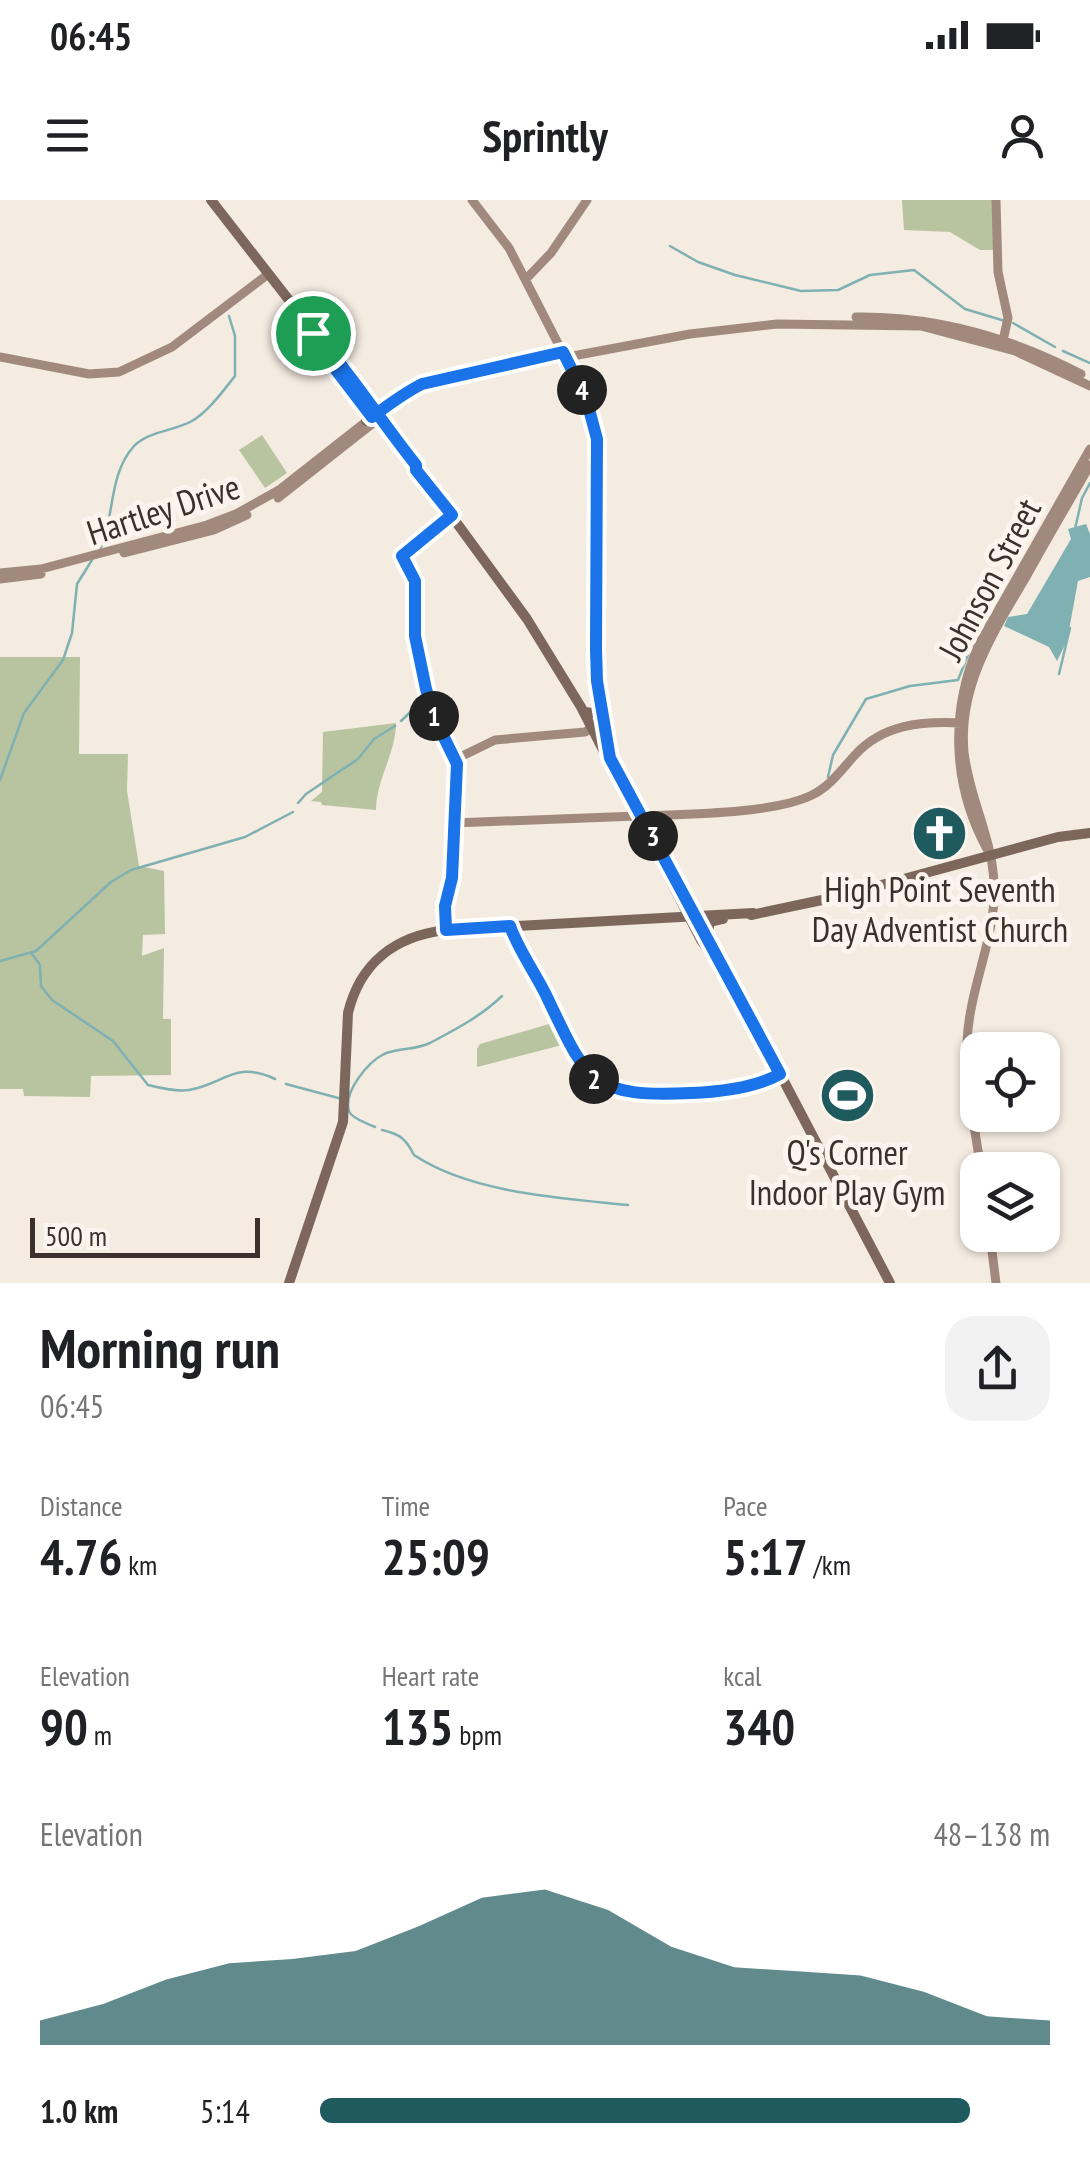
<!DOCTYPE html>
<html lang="en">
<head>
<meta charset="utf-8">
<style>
	:root { --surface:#fff; --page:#f2f2f2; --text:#202124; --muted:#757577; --accent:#1f5a5e }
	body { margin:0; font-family:"PT Sans Narrow",sans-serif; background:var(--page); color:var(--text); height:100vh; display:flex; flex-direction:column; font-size:38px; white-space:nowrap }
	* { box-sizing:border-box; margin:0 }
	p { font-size:32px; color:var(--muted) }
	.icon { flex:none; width:55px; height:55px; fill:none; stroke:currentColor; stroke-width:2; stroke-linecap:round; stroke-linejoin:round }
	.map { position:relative; height:1083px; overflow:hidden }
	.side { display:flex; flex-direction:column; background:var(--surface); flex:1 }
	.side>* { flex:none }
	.tools { position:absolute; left:960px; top:832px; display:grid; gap:20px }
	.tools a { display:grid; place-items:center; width:100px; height:100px; border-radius:20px; background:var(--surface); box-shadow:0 2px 8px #0004; font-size:50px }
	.scale { position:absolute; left:30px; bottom:25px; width:230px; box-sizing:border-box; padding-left:10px; border:5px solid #3b302b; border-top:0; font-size:28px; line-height:35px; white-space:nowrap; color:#3b302b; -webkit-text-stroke:8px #fbf5ee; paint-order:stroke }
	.pin { position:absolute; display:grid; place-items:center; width:85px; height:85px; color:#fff; margin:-42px; border:5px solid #fff; border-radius:50%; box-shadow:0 2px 10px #0007 }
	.km { position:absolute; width:50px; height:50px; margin:-25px; border-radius:50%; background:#222; color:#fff; font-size:28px; line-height:50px; text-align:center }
	.round { display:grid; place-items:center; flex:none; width:105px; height:105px; border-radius:30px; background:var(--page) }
	.headline { display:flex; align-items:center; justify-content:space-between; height:170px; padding:0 40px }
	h1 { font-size:55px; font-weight:600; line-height:75px }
	.stats { display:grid; grid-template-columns:repeat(3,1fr); gap:15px; height:170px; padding:10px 40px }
	.stats div { display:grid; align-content:center }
	.stats b { font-size:50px; font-weight:600 }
	.stats small { font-size:28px; font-weight:400 }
	.stats p { font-size:28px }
	.chart { height:280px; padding:20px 40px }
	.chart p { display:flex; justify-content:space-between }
	.chart svg { width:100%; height:180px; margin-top:10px; fill:var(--accent); opacity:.7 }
	ul { padding:0 40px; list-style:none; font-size:32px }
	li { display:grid; grid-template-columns:160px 120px 1fr; align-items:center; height:75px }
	li i { height:25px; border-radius:12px; background:var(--accent) }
	.status { display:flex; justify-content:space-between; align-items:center; height:70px; padding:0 50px; background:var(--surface); direction:ltr }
	.status svg { height:28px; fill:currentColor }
	header { display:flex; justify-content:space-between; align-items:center; height:130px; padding:0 40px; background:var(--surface); font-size:45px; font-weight:600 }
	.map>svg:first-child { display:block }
	.green { fill:#b8c4a0 }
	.water { fill:#7fb0b2 }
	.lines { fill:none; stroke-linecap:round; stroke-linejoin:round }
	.stream { stroke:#7fb0b2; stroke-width:2.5 }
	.secondary { stroke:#a18a7d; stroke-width:9 }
	.primary { stroke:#7d675c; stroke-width:10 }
	.route-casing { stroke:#fff; stroke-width:20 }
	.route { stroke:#1a73e8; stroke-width:12 }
	.labels { text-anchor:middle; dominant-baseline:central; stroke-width:10; stroke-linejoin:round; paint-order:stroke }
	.street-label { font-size:35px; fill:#3b302b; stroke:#fbf5ee }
	.poi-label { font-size:35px; fill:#3b302b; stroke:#fbf5ee }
</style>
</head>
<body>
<div class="status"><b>06:45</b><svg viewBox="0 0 49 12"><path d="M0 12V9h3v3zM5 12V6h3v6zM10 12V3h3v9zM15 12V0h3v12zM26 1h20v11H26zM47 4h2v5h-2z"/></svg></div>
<header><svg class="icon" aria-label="menu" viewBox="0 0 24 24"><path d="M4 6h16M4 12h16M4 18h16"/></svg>Sprintly<svg class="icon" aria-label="person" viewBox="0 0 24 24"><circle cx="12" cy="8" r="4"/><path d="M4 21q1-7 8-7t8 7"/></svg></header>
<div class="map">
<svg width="1090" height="1083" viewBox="0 0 1090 1083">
	<rect width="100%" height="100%" fill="#f4ebe1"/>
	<!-- green -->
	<path class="green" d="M902 0H994V50H980L950 32 904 30Z
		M262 235 287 273 265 288 239 250Z
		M0 457H80L79 554H128L127 591 139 666 164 671 165 734 143 735 142 756 164 748 163 819H171V875L91 876 90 897 24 896 23 889H0Z
		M396 523C396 553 376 580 376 610L322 605 321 602 311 601 322 592 323 532Z
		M556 822 566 844 477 867V849L480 844Z"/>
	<!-- water -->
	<path class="water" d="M1086 324 1090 334V377L1078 381 1067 441 1057 461 1049 447 1004 426 1008 417 1027 414 1071 339 1068 329Z"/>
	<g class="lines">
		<!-- stream -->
		<path class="stream" d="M670 46 698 62 735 75 801 91 838 90 870 75 914 70 965 109 1005 121
			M1013 123 1055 147
			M1063 151 1090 163
			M1075 329 1082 298 1090 283
			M100 350C115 317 108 275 134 246 149 231 174 231 192 221 208 212 223 191 235 176V136L229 116
			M1059 474 1070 428
			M401 521 424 499
			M828 577 833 555 866 499 910 486 958 480 981 422 988 421
			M0 580 24 513 63 460 72 433 77 384 92 360
			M298 603 306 594 358 559 374 539 395 526
			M32 754 40 765 41 786 52 800 113 841 148 885C160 888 177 892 189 890 225 884 234 860 275 879
			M0 761 36 751 111 682 131 670 245 637 293 612
			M286 884 342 899
			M375 927C368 924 351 918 349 911 343 892 368 862 384 854 399 848 415 850 430 843 456 829 480 817 502 796
			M382 930C400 934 406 939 414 955 471 993 560 998 628 1005
			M1036 967V964"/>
		<!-- secondary -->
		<path class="secondary" d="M996 0 998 72 1008 118 1002 145
			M526 79 551 53 587 0
			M856 117C936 116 1010 137 1081 174
			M0 157 89 174 119 172 172 147 267 75
			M278 298 372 224
			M124 353 214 330 247 315
			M0 373 41 369 207 325 236 314 279 290 377 213 423 184 690 134 777 124 921 126 1015 151 1090 186
			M0 379 41 374
			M456 559 495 540 585 532 596 526 601 515 596 449 595 227 586 198 509 48 472 0
			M642 616C687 614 770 614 810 596 830 587 841 570 855 555 883 524 922 521 962 523
			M454 623 637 616
			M987 649C952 585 950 512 978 446L1090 249
			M509 726C517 744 529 762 538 780 554 810 566 857 594 879 630 907 743 894 780 874
			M446 730 445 707 452 679 457 564 436 521 426 489 415 435V381L402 356 453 315
			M981 970C975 928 965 885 967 842 969 793 991 748 994 700 997 643 970 605 964 552 958 486 994 431 1026 377 1047 339 1069 302 1090 265
			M990 1035 996 1083"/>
		<!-- primary -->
		<path class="primary" d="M211 0 366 199 527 419 581 507 701 740 724 772 766 847 890 1083
			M366 221V209
			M584 512 594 513 601 506 603 509 610 557
			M751 715 841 696 1058 637 1090 633
			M707 736 710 722 723 719
			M289 1083 343 922 348 813C360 763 395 736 446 730L753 713"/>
	</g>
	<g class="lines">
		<defs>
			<path id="route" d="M313 133C326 142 335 157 344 169 369 201 391 234 416 265V270L452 315 402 356 415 381V436L426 489 436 521 457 564 452 678 445 706 446 730 510 726C518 749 534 771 545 793 587 880 588 898 691 893 720 892 755 888 780 874L610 558 597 481 596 449 597 239 586 198 563 152 422 184C404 193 388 205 372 217L314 141 313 133"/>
		</defs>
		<!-- route casing -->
		<use href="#route" class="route-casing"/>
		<!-- route -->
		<use href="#route" class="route"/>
	</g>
	<!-- icons -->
	<defs>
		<symbol id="church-disc" viewBox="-11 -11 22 22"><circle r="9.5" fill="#1f5a5e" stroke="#fbf5ee"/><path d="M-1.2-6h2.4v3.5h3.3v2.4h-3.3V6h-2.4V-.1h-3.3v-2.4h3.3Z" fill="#fff"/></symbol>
		<symbol id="stadium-disc" viewBox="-11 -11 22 22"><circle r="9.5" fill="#1f5a5e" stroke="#fbf5ee"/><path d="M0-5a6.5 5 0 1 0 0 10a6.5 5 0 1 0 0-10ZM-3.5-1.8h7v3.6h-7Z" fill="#fff"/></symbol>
	</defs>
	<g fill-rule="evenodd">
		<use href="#church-disc" x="908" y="602" width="63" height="63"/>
		<use href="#stadium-disc" x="816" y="864" width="63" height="63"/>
	</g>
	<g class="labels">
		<!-- street labels -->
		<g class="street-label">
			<text transform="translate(163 309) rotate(-18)">Hartley Drive</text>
			<text transform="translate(989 379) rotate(-62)">Johnson Street</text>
		</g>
		<!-- poi labels -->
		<g class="poi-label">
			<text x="940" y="689">High Point Seventh<tspan x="940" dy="40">Day Adventist Church</tspan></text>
			<text x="847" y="952">Q's Corner<tspan x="847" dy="40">Indoor Play Gym</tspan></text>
		</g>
	</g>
</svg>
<div class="tools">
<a><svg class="icon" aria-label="locate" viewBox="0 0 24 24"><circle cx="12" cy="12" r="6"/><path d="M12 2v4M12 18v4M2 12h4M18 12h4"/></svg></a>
<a><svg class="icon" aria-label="layers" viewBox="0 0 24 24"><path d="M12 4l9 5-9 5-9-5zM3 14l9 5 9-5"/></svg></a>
</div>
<div class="scale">500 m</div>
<div class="pin" style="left:313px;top:133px;background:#1e9e55"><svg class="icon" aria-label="arrive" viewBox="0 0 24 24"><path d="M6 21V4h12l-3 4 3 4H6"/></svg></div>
<b class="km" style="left:434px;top:516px">1</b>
<b class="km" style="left:594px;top:879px">2</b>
<b class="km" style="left:653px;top:636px">3</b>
<b class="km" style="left:582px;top:190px">4</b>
</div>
<section class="side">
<div class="headline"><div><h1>Morning run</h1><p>06:45</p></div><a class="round"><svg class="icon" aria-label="share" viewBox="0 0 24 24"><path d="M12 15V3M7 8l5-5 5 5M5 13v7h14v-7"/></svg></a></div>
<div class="stats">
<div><p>Distance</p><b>4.76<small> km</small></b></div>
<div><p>Time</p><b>25:09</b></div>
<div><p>Pace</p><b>5:17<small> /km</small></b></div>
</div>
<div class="stats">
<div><p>Elevation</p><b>90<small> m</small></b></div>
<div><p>Heart rate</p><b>135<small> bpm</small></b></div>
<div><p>kcal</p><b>340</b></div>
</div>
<div class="chart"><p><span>Elevation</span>48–138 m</p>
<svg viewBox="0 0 160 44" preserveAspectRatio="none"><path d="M0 44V38L10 34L20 28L30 24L40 23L50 21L60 15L70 8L80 6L90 11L100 20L110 25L120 26L130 27L140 31L150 37L160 38V44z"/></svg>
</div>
<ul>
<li><b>1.0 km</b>5:14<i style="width:89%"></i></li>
</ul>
</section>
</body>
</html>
